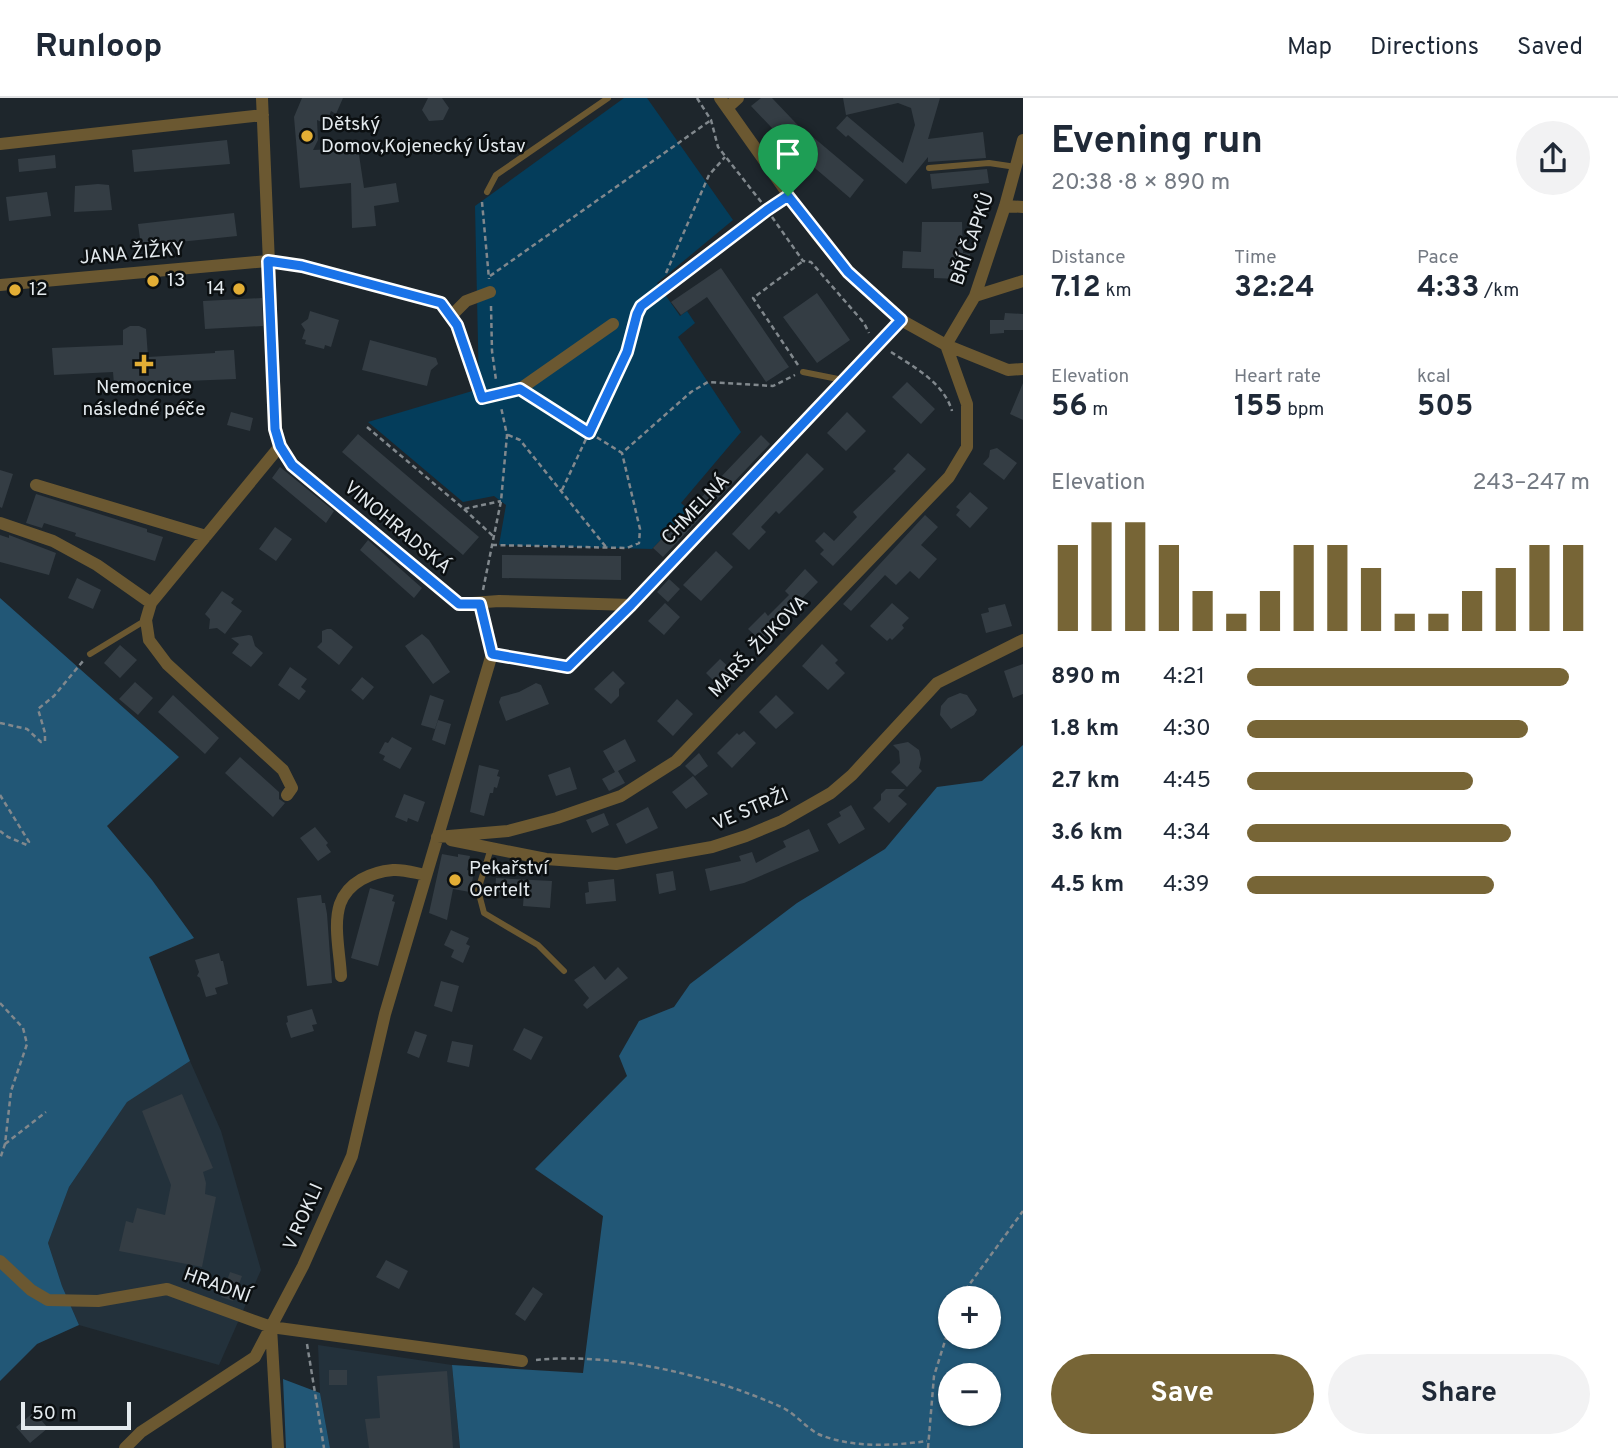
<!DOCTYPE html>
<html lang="en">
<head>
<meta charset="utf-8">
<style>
	:root { --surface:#fff; --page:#f2f2f3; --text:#1f2937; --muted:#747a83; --line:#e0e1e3; --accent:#776536 }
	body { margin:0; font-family:Overpass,sans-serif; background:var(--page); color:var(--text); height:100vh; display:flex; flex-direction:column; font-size:26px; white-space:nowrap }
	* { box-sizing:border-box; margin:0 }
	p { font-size:23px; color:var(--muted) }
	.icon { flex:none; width:38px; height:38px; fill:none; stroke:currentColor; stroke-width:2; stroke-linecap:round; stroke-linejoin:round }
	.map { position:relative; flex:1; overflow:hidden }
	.side { display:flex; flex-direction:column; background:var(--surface); width:595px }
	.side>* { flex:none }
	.tools { position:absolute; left:938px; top:1188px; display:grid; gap:14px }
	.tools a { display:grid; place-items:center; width:63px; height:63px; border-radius:50%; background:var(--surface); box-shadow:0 2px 5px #0004; font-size:35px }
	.scale { position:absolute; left:21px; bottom:18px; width:110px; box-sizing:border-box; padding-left:7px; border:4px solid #e4eaee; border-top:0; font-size:19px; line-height:24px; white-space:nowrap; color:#e4eaee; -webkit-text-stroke:5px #0b0f11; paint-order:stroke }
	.pin { position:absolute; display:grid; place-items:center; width:60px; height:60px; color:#fff; margin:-72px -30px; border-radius:50% 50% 50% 0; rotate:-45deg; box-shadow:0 0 7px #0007 }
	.pin .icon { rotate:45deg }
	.round { display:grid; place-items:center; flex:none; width:74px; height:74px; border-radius:37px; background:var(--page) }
	.headline { display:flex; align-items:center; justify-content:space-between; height:119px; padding:0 28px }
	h1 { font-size:38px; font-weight:700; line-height:52px }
	.stats { display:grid; grid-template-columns:repeat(3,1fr); gap:10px; height:119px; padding:7px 28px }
	.stats div { display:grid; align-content:center }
	.stats b { font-size:30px; font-weight:700 }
	.stats small { font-size:19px; font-weight:400 }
	.stats p { font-size:19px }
	.chart { height:196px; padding:14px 28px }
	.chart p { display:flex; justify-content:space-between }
	.chart svg { width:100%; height:126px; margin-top:7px; stroke:var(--accent); stroke-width:6 }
	.action { display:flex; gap:14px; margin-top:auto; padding:14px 28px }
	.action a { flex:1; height:80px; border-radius:42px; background:var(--accent); color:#fff; font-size:28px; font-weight:700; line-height:80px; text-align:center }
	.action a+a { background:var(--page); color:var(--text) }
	ul { padding:0 28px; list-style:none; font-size:23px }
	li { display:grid; grid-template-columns:112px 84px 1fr; align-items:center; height:52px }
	li i { height:18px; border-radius:9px; background:var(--accent) }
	header { display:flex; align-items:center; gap:42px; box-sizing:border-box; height:98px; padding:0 35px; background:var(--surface); border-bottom:2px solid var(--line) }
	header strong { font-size:33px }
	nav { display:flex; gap:38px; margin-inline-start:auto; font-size:24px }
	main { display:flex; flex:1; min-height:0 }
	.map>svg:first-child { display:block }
	.built { fill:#23313b }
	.green { fill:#043d5b }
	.forest { fill:#225776; fill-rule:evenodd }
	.building { fill:#343d44 }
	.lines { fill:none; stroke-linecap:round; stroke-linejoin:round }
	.path { stroke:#81888d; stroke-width:2.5; stroke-dasharray:5 3.5; stroke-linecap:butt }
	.service { stroke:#6b5831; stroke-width:6 }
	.minor { stroke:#6b5831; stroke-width:12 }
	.route-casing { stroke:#fff; stroke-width:14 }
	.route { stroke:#1a73e8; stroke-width:9 }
	.poi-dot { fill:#e3ae35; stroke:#0b0f11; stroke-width:2.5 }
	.labels { text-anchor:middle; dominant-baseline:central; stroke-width:5; stroke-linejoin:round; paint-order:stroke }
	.poi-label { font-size:19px; fill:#e4eaee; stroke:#0b0f11; text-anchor:start }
	.street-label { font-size:19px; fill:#e4eaee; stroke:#0b0f11 }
</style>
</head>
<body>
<header>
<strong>Runloop</strong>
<nav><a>Map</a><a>Directions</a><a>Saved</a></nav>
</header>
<main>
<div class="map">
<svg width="1023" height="1350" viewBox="0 0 1023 1350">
	<rect width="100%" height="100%" fill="#1e262c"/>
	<!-- built -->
	<path class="built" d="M190 963 221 1033 261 1172 219 1267 79 1227 62 1188 48 1145 69 1089 127 1003Z
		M318 1247 452 1267 460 1350H330L320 1295Z"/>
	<!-- green -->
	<path class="green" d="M624 0H647L733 122 657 185 680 218 687 213 695 225 678 239 741 334 681 405 689 412 652 451 499 447 506 407 494 398 463 404 368 324 479 291 475 108Z"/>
	<!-- forest -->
	<path class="forest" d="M0 500 179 659 107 728 152 782 194 840 149 859 190 963 127 1004 69 1089 48 1145 62 1188 79 1227 37 1246 0 1283Z
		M1023 647V1350H460L452 1267 583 1275 603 1118 535 1071 627 978 619 958 639 923 674 909 690 886 797 805 885 751 937 689 982 683ZM989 1200V1239H950V1200ZM950 1278H989V1316H950Z
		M283 1281 320 1295 330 1350H286Z"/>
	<!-- building -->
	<path class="building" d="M302 0H343L336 16 331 13 326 26 317 22 318 42 313 52 358 50 364 90 396 85 399 104 374 108 376 128 352 130 351 85 300 90 294 19Z
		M428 0H442L449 10 443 22 429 23 422 12Z
		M761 0H772L811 41 813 39 864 82 850 100 789 48 751 8Z
		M843 0H940L928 41 983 34 986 60 928 64V59L906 86 848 37 846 39 836 30 847 18 903 65 915 27 911 10 898 5 846 17Z
		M227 42 230 66 134 74 132 52Z
		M55 57 56 70 19 74 18 61Z
		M987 71 989 85 932 91 930 76Z
		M98 86 109 87 112 112 74 114 75 88Z
		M47 94 51 118 9 123 6 99Z
		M234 115 237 138 141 148 138 126Z
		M922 124H962L963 155 970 156 969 172 959 181 934 180V171L902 170 903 153 921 154Z
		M721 170 789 269 766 284 707 199 681 217 671 204Z
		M817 195 850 242 817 265 783 219Z
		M262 200 263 228 205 231 203 203Z
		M310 213 339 222 331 249 325 247 324 251 305 246 306 242 302 241 305 232 301 226 308 221Z
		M1005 215 1023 216V232H1004V235L990 236V222H1004Z
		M130 228H139L146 231 148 259 215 255V253L234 252 236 281 161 284V292H148V285L114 286 113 274 54 277 52 250 123 247V232Z
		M370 242 436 260 438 266 431 272 427 288 362 272Z
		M907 284 935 311 921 326 892 299Z
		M1023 285V322L1010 316Z
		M231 314 253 320 250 333 227 327Z
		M847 314 866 333 846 353 827 335Z
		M358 336 479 439 463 457 342 354Z
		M761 337 770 346 663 459 653 450Z
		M997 350 1017 365 1004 382 983 366 989 359 990 352Z
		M807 355 824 371 779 416 776 413 761 429 766 434 749 452 732 436Z
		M908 355 926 371 833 468 820 456 824 452 815 443 824 434 834 443 857 419 853 414 896 373 893 371Z
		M280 369 334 413 326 425 272 380Z
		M0 372 13 376 2 410 0 409Z
		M970 394 988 410 970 430 956 417 960 412 956 409Z
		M36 396 147 431V434L163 439 155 463 75 438 76 435 44 425 42 430 26 425Z
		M925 417 938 429 921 447 937 461 919 481 910 473 896 487 885 477 851 513 843 506Z
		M275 429 292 441 276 463 259 451Z
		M0 437 9 440V437L56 455 49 477 0 464Z
		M368 442 422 490 414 500 360 452Z
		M716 453 733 469 701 503 683 487Z
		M502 457 621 458V482L502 480Z
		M805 471 818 484 761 543 748 531 765 514 768 518 789 497 785 493Z
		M77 480 101 492 93 511 68 500Z
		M669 481 680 491 668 504 657 494Z
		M222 493 234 501 231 505 242 513 225 536 217 530 209 531 210 521 205 516Z
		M665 505 680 519 664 537 648 523Z
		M892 505 909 520 902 527 904 530 892 542 890 540 887 543 870 528Z
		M1005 506 1012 528 986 535 981 516 989 514 988 510Z
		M327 531H331L353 549 339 567 317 549 322 544V533Z
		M422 536 429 542 450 574 433 586 405 548Z
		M249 537 252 538 255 548 263 555 251 569 232 555 239 546 231 540Z
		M822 546 838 562 835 565 845 575 828 592 802 568Z
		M120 547 137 562 120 580 104 565Z
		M720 561 734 574 720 589 706 575Z
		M1023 566V596L1013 600 1004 573Z
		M290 569 307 581 301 589 306 593 299 602 278 587Z
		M613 573 625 585 619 591V598L611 606 594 591Z
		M362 579 374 589 363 602 351 592Z
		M135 584 153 600 138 617 119 601Z
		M536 585 541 587 549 606 506 623 499 604 501 599 519 594Z
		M960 595 967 597 977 612 974 617 951 631 940 617 941 608 948 600Z
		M173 597 219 640 205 656 158 614Z
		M430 597 444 602 435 631 421 627Z
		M776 597 794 615 776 631 759 614Z
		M677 601 693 616 673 638 657 623Z
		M438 622 451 626 445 647 432 642Z
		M744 633 756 645 732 670 717 655 737 635 739 637Z
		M392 639 412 650 400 671 383 662 385 658 379 655 385 644 388 645Z
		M625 641 636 663 618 673 625 685 609 693 602 681 615 674 603 653Z
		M908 644 919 652 921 661 919 670 922 673 907 689 891 674 900 665 899 653 893 647Z
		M699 655 708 668 695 678 685 668Z
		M240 659 279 694V701L285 705 273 719 225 675Z
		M479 667 499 672 497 678 500 679 497 690 494 689 493 695H490L484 718 470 714Z
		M570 669 577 691 556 698 548 677Z
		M693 678 708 696 686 711 672 694Z
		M886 691H905L898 698 907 706 889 725 873 710 881 702V696Z
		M404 696 425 704 418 724 408 720 407 724 395 719Z
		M851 707 865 731 839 746 827 726 841 718 839 714Z
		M648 709 658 730 626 746 616 726Z
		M604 715 609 727 592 735 586 722Z
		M315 729 328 745 326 747 331 754 318 763 300 740Z
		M809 731 819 753 744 785 710 793 705 771 741 763 739 758 752 754 756 765 786 749 783 743Z
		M442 756 458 759V756L470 758 467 772 474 774 470 794 453 791 447 822 429 815Z
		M673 773 676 792 659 796 656 776Z
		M496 780 552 783 550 810 523 808 524 795 495 794Z
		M614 781 616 803 586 806 585 795 589 794 588 784Z
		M370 790 394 797 392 803 395 804 378 868 351 860Z
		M321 797 322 805H325L327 816 332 885 307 888 297 800Z
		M451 832 469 840 466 846 470 848 463 865 451 859 454 852 444 847Z
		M219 855 221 863H223L228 886 215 890 217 896 206 899 200 880 197 878 199 874 195 862Z
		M594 868 605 882 618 869 628 880 587 911 583 907 589 900 574 882Z
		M441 883 459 888 452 914 434 908Z
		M312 911 317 926 312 927 314 933 291 940 286 925 288 924 287 918Z
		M524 930 543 939 531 962 513 952Z
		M415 933 427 937 419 960 407 955Z
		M452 943 473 947 469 969 447 964Z
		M182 996 213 1070 203 1074 206 1085 205 1096 216 1099 202 1169 119 1153 126 1123 133 1125 137 1110 165 1117 171 1087 142 1013Z
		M386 1162 408 1173 399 1191 376 1179Z
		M230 1174 242 1178 233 1203 221 1199Z
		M533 1189 543 1196 525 1223 515 1216Z
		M329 1272H347V1287H329Z
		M447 1273 453 1350H369L365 1321 380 1320 377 1278Z
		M34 1314 48 1330 30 1345 16 1329Z"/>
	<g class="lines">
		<!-- path -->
		<path class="path" d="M697 0 711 22 718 49 762 105
			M482 104 489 181
			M772 119 803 163 811 164 864 225 869 235
			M666 175 709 77 725 59
			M490 178 711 22
			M491 208 492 253 496 282
			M891 254C914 269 944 285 952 313
			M798 267 753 200 803 163
			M532 299 622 355 691 294 708 284 773 288 795 277
			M367 329 464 411 501 403
			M508 337 520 342 606 449
			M562 392 627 254 637 216 641 208 654 198
			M464 411 494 439
			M492 447 627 450 639 445 640 431 622 355
			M483 492 501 403 507 337 501 309
			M0 625 27 631 41 644 45 643V635L38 611 54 598 83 563
			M0 697 29 744 27 747 8 739 0 733
			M0 905 23 930 27 946 11 993 5 1046 0 1061
			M5 1046 46 1014
			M962 1200 966 1191 1023 1113
			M307 1246 324 1350
			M536 1262C611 1254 710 1277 779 1308 794 1314 804 1328 818 1336 851 1350 892 1348 927 1343
			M928 1350 934 1278 950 1227"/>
		<!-- service -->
		<path class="service" d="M929 70 989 65 1016 69
			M487 94 496 77 608 0
			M662 192 767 112 788 98
			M803 274 843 282
			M90 556 146 522
			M491 750 478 792 484 815 538 847 564 873"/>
		<!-- minor -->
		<path class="minor" d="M262 0 276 331 280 348 292 367 459 506 499 503 631 507
			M720 0 817 137 848 174 901 222 946 247 1008 272 1023 271
			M727 10 738 0
			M0 46 263 17
			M1005 108 1023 109
			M0 187 268 163 302 168 441 205 457 227 482 300 520 291 613 226
			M975 198 1023 183
			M452 217 466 203 490 194
			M946 247 975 198 1005 108 1023 42
			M280 348 151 505 146 522 149 542 167 566 283 672 292 690 287 697
			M36 387 206 438
			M0 425 53 443 97 467 151 505
			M492 556 568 569 631 507 901 222
			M437 739 508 733 557 720 621 698 676 663 949 379 967 349V306L946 247
			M451 742 546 761 616 766 712 749 746 738 782 723 831 695 852 677 937 585 1023 542
			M341 878C340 856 333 827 340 806 348 784 371 774 393 772 403 771 415 775 426 777
			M0 1163 31 1192 48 1202 98 1203 167 1191 271 1229 522 1263
			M271 1229 278 1350
			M125 1350 141 1334 255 1259 303 1168 352 1058 385 916 492 556 480 506"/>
	</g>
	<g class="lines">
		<defs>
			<path id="route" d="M788 98 848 174 901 222 631 507 568 569 492 556 480 506H459L292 367 280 348 275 331 268 163 302 168 441 205 457 227 482 300 520 291 589 335 627 254 637 216 641 208 767 112Z"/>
		</defs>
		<!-- route casing -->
		<use href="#route" class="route-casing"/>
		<!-- route -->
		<use href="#route" class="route"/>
	</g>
	<!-- markers -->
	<g class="poi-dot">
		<circle cx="307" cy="38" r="7"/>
		<circle cx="153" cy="183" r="7"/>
		<circle cx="239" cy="191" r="7"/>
		<circle cx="15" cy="192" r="7"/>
		<path d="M140.5 255.5h7v7h7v7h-7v7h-7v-7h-7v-7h7z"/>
		<circle cx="455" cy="782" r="7"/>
	</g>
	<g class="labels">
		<!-- poi labels -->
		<g class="poi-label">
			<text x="321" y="27">Dětský<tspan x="321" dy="22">Domov,Kojenecký Ústav</tspan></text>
			<text x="167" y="183">13</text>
			<text x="225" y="191" text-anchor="end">14</text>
			<text x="29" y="192">12</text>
			<text x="144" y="290" text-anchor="middle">Nemocnice<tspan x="144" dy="22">následné péče</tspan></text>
			<text x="469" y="771">Pekařství<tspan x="469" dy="22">Oertelt</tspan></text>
		</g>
		<!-- street labels -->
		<g class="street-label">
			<text transform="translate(973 141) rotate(-71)">BŘÍ ČAPKŮ</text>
			<text transform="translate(132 156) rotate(-5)">JANA ŽIŽKY</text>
			<text transform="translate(696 412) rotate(-46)">CHMELNÁ</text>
			<text transform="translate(397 430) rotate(40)">VINOHRADSKÁ</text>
			<text transform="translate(759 549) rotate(-46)">MARŠ. ŽUKOVA</text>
			<text transform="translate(751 712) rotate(-23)">VE STRŽI</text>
			<text transform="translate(304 1119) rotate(-66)">V ROKLI</text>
			<text transform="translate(217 1188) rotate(20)">HRADNÍ</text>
		</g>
	</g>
</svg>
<div class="tools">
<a>+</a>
<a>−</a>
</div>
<div class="scale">50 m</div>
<div class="pin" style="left:788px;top:98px;background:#1e9e55"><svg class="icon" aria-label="arrive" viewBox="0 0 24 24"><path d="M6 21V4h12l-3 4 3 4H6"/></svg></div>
</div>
<section class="side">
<div class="headline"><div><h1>Evening run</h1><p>20:38 · 8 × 890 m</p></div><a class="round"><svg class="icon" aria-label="share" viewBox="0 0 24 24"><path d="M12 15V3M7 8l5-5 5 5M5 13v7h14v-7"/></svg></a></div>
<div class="stats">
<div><p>Distance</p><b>7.12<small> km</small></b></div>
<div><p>Time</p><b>32:24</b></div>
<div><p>Pace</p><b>4:33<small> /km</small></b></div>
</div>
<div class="stats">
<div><p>Elevation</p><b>56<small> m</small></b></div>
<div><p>Heart rate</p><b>155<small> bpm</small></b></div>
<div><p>kcal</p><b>505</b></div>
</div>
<div class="chart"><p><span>Elevation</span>243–247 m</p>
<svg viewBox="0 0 160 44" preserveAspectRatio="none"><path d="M5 44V14M15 44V6M25 44V6M35 44V14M45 44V30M55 44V38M65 44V30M75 44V14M85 44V14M95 44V22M105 44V38M115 44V38M125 44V30M135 44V22M145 44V14M155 44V14"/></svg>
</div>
<ul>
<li><b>890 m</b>4:21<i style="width:94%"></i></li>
<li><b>1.8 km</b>4:30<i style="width:82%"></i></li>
<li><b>2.7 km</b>4:45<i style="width:66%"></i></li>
<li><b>3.6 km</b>4:34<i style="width:77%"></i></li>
<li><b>4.5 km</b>4:39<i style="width:72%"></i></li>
</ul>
<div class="action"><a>Save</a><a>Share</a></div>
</section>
</main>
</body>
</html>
